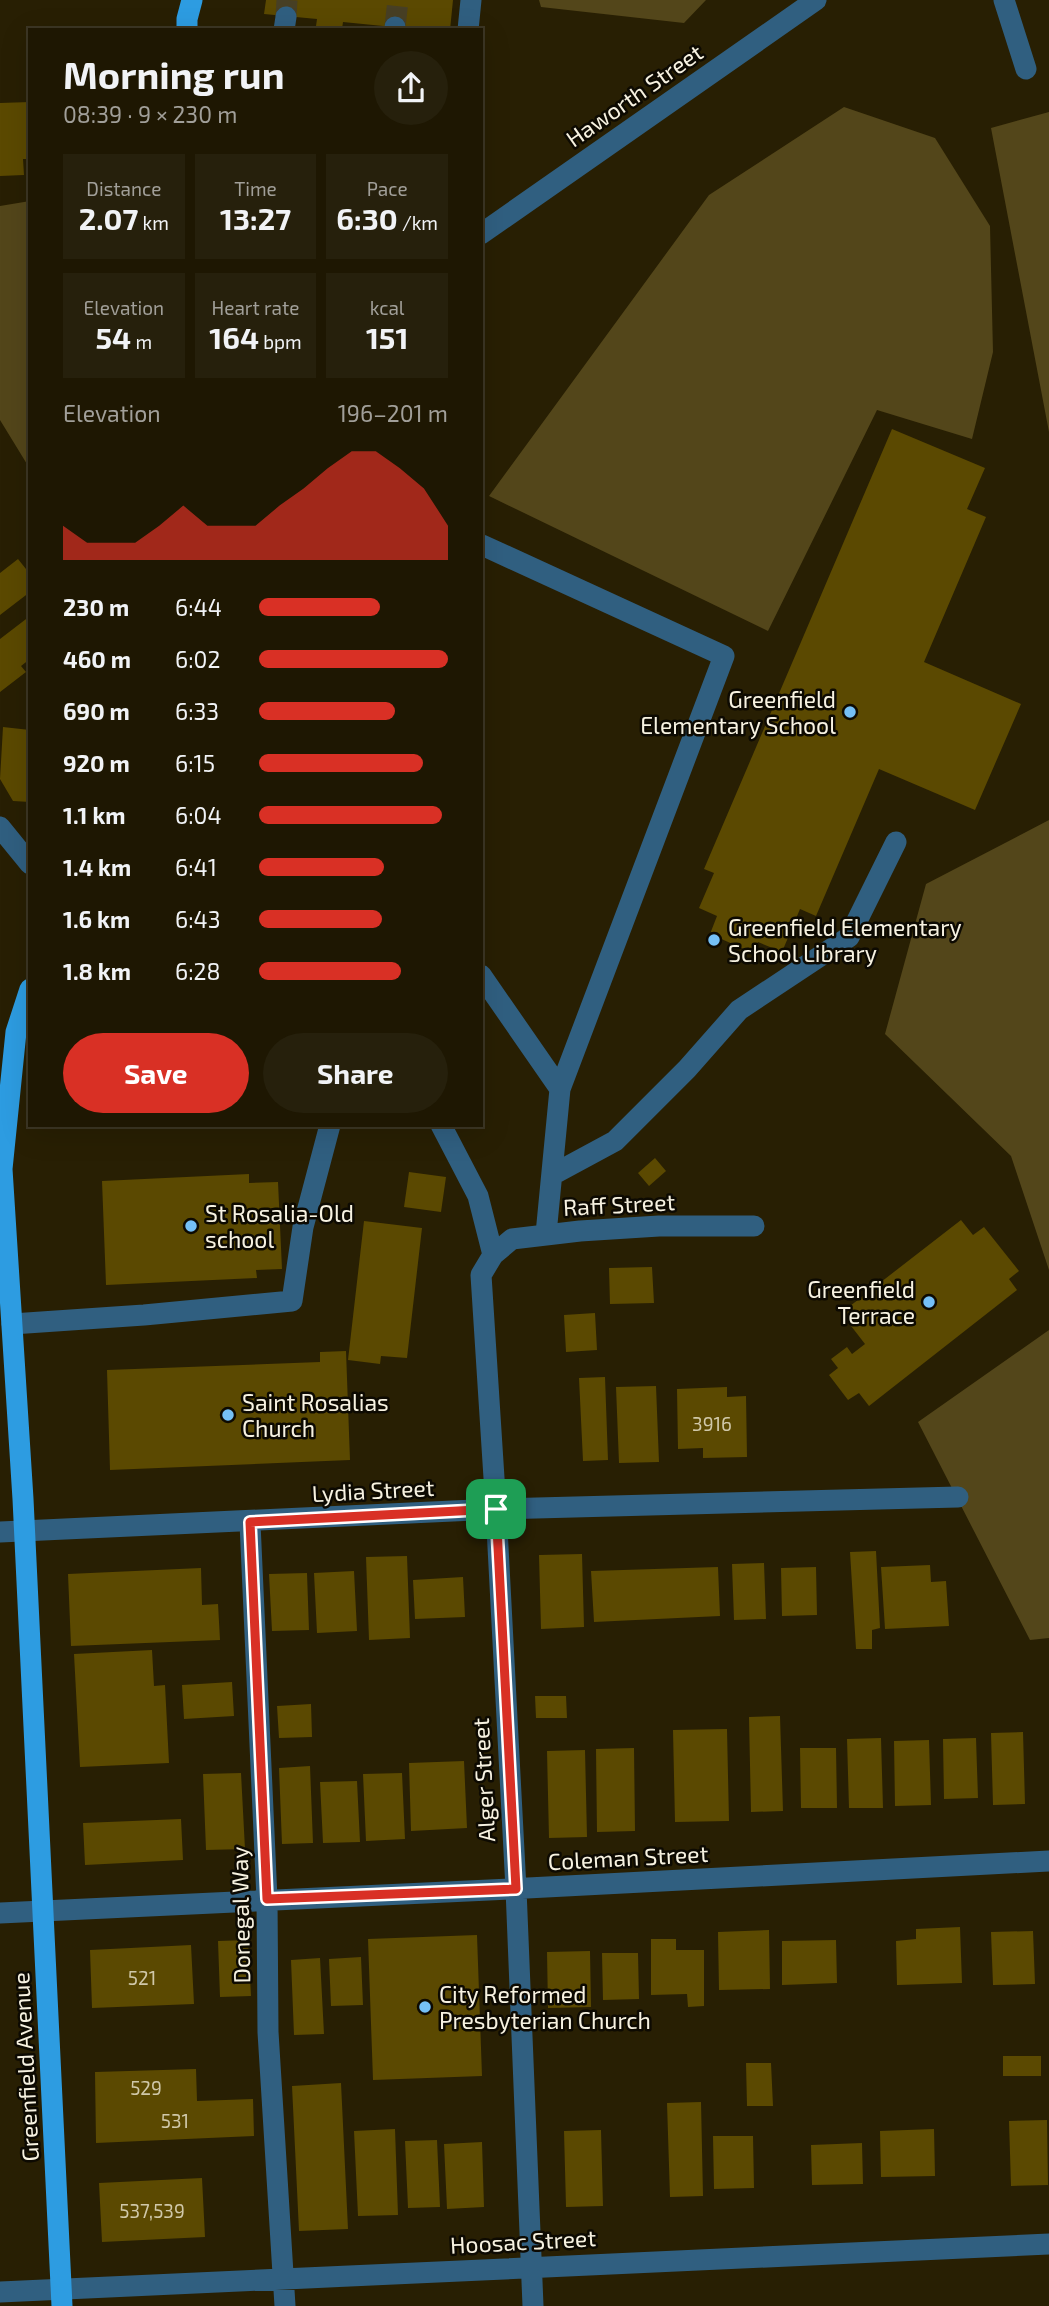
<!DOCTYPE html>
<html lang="en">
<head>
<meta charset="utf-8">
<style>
	:root { --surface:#1e1702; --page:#26200c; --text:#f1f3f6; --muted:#a19f99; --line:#3c3624; --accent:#d93025 }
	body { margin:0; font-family:"Exo 2",sans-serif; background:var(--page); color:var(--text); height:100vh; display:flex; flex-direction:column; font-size:26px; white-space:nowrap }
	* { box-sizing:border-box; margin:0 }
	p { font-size:23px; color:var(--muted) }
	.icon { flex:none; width:38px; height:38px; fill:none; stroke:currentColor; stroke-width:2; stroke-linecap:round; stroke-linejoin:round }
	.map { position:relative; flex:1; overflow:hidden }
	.side { position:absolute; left:28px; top:28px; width:455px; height:1099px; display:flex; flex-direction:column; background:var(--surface); border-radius:0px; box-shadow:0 7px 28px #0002,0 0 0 2px var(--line) }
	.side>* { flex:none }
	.pin { position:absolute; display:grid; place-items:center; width:60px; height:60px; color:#fff; margin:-30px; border-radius:14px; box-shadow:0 4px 10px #0006 }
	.round { display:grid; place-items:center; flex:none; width:74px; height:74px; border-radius:37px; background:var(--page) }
	.head { display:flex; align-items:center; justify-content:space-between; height:119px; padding:0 35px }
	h1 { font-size:38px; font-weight:700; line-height:52px }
	.metrics { display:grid; grid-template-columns:repeat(3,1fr); gap:10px; height:119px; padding:7px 35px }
	.metrics div { display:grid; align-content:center; border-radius:0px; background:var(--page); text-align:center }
	.metrics b { font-size:30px; font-weight:700 }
	.metrics small { font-size:19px; font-weight:400 }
	.metrics p { font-size:19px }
	.chart { height:196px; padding:14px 35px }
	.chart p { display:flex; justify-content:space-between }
	.chart svg { width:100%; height:126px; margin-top:7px; fill:var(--accent); opacity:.7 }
	.action { display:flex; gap:14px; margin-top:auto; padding:14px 35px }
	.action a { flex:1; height:80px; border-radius:42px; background:var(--accent); color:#fff; font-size:28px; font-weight:700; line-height:80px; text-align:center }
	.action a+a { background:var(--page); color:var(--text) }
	ul { padding:0 35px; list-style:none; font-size:23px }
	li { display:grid; grid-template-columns:112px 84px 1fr; align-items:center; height:52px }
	li i { height:18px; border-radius:9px; background:var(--accent) }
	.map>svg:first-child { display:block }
	.green { fill:#53461a }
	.building { fill:#5b4901 }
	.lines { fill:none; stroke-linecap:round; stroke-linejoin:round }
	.minor-tunnel { stroke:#473f24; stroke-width:21; stroke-dasharray:21 10; stroke-linecap:butt }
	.minor { stroke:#305f80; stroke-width:21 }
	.major { stroke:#2d9ce1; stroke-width:21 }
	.route-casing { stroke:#fff; stroke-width:14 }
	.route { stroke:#d93025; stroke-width:9 }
	.poi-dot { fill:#75c0f6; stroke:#0d0a02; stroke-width:2.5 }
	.labels { text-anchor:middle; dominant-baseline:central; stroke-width:5; stroke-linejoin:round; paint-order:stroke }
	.number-label { font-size:19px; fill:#d0c8a9 }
	.street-label { font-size:23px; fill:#f7f2e1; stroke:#0d0a02 }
	.poi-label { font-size:23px; fill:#f7f2e1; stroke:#0d0a02; text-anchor:start }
</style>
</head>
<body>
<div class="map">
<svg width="1049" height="2306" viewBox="0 0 1049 2306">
	<rect width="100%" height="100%" fill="#281f03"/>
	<!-- green -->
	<path class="green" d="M539 0H706L684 23 541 7Z
		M844 107 935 138 990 226 993 352 972 439 877 410 768 631 489 496 709 195Z
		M1049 112V432L991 128Z
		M30 201V469L0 420V206Z
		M1049 820V1270L1011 1156 885 1034 926 884Z
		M1049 1330V1638L1030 1640 918 1422Z"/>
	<!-- building -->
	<path class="building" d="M266 0H453L450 30H423L343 22 342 29 316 26 317 19 264 14Z
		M30 102V159H23L24 175 0 176V103Z
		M892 429 985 468 967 509 986 517 924 662 1021 704 975 810 879 769 816 916 800 909 782 952 758 942 753 953 710 934 717 916 699 908 714 873 704 869Z
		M18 559 30 574V592L0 615V573Z
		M30 616V659L21 666 26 672 0 692V639Z
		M3 727 30 730V802L13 801 0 779Z
		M655 1158 666 1171 649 1186 638 1173Z
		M409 1172 446 1177 441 1212 404 1207Z
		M249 1174V1183L278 1182 282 1269 256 1270 257 1278 106 1285 102 1181Z
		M961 1220 973 1235 984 1227 1019 1271 1009 1279 1017 1290 869 1406 859 1393 848 1400 829 1375 838 1368 831 1359 847 1347 852 1354 865 1344 841 1313Z
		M364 1221 422 1228 407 1358 381 1356 380 1364 348 1360Z
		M652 1267 654 1303 610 1304 609 1268Z
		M595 1313 597 1350 566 1352 564 1315Z
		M346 1351 350 1460 110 1470 107 1370 320 1362V1352Z
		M605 1377 608 1460 583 1461 579 1378Z
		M656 1386 659 1462 619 1463 616 1387Z
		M727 1387V1397L746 1396 747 1457 703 1458V1448L678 1449 677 1389Z
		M876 1551 880 1628 872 1630V1649H856L850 1552Z
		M582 1554 584 1627 541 1629 539 1555Z
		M407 1556 410 1638 369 1640 366 1557Z
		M764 1563 766 1619 734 1620 732 1564Z
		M930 1565 931 1582 946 1581 949 1626 885 1629 881 1567Z
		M718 1567 720 1616 594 1622 591 1571Z
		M816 1567 817 1615 782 1616 781 1568Z
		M201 1568 202 1605 218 1604 220 1640 71 1646 68 1574Z
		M354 1571 357 1631 317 1633 314 1573Z
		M307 1573 309 1630 272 1631 269 1574Z
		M463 1577 465 1617 415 1619 413 1580Z
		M152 1650 154 1686 165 1685 169 1763 80 1767 74 1654Z
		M232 1682 234 1716 184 1719 182 1685Z
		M535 1696H566L567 1718H536Z
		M311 1704 312 1737 279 1738 277 1706Z
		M780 1716 783 1811 751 1812 749 1717Z
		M727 1729 729 1821 675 1822 673 1730Z
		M1023 1732 1025 1804 993 1805 991 1733Z
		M881 1738 883 1808H849L847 1739Z
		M976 1738 978 1798 944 1799 943 1739Z
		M929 1740 931 1805 895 1806 894 1741Z
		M634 1748 635 1831 597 1832 596 1749Z
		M800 1748H836L837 1808H801Z
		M585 1750 587 1837 549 1838 547 1751Z
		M464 1761 467 1828 411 1831 409 1763Z
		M310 1766 313 1843 282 1844 279 1768Z
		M241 1773 245 1849 206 1850 203 1774Z
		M402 1773 405 1839 366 1841 363 1774Z
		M357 1781 360 1842 323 1843 320 1782Z
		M181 1819 183 1860 85 1865 83 1823Z
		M960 1927 962 1983 897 1985 896 1941 916 1939V1929Z
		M769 1930 770 1989 719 1990 718 1932Z
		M1033 1931 1035 1984 993 1985 991 1932Z
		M477 1935 482 2076 373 2080 368 1939Z
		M651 1939H676V1950H704V2006L688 2007 687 1994 651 1995Z
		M248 1940 251 1996 220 1997 218 1941Z
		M836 1940 837 1983 782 1985V1941Z
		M191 1945 194 2004 92 2008 90 1950Z
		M590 1951 591 2007 548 2008 547 1952Z
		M602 1953H638L639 1999 603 2000Z
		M361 1957 363 2005 331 2006 329 1959Z
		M320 1958 324 2034 294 2035 291 1960Z
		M1003 2056H1041V2076H1003Z
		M746 2063H771L773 2106H747Z
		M196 2069 197 2101 253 2099 254 2136 96 2143 95 2072Z
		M341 2083 348 2229 299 2231 292 2086Z
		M701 2102 703 2196 670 2197 667 2103Z
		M1047 2120 1048 2185 1011 2186 1009 2121Z
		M395 2129 398 2215 358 2216 354 2131Z
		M934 2129 935 2176 881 2177 880 2131Z
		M601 2130 603 2206 566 2207 564 2131Z
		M713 2136H753L754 2188 714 2189Z
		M437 2140 440 2207 408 2208 405 2141Z
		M482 2142 484 2207 447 2209 444 2144Z
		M862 2143 863 2184 812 2185 811 2145Z
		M202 2178 205 2237 102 2242 99 2183Z"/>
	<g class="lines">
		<!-- minor-tunnel -->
		<path class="minor-tunnel" d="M286 17 287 0
			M395 27 398 0"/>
		<!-- minor -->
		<path class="minor" d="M1004 0 1026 69
			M284 30 286 17
			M395 30V27
			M468 30 471 0
			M481 234 816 0
			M481 547 482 545 724 656 560 1089 546 1234
			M0 827 30 864
			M481 975 560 1089
			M441 1125 478 1196 493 1255
			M552 1175 615 1141 687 1069 739 1010 849 937 896 842
			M12 1324 144 1315 292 1301 303 1227 330 1125
			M250 1523 267 1899 268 2032 285 2306
			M0 1532 496 1509 958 1497
			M0 1913 489 1890 1049 1861
			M0 2292 1049 2244
			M533 2306 516 1889 496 1509 481 1275 493 1255 512 1239 580 1231 659 1226H754"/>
		<!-- major -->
		<path class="major" d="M187 30V19L192 0
			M30 989 16 1032 2 1169 23 1499 62 2306"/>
	</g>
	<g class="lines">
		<defs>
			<path id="route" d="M496 1509 516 1889 267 1899 250 1522Z"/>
		</defs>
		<!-- route casing -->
		<use href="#route" class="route-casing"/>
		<!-- route -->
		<use href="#route" class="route"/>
	</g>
	<!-- markers -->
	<g class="poi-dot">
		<circle cx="850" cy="712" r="7"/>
		<circle cx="714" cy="940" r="7"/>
		<circle cx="191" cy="1226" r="7"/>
		<circle cx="929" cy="1302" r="7"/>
		<circle cx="228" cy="1415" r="7"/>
		<circle cx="425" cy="2007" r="7"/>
	</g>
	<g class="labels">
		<!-- number labels -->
		<g class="number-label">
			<text x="712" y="1423">3916</text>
			<text x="142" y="1977">521</text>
			<text x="146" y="2087">529</text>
			<text x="175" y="2120">531</text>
			<text x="152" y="2210">537,539</text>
		</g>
		<!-- street labels -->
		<g class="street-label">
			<text transform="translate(634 95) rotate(-35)">Haworth Street</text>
			<text transform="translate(619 1204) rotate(-3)">Raff Street</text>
			<text transform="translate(373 1490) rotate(-3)">Lydia Street</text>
			<text transform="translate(483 1780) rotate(-93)">Alger Street</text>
			<text transform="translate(628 1857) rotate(-3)">Coleman Street</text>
			<text transform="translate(240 1915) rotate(-91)">Donegal Way</text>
			<text transform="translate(25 2067) rotate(-93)">Greenfield Avenue</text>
			<text transform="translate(523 2241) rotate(-3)">Hoosac Street</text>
		</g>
		<!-- poi labels -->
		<g class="poi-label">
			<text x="836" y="699" text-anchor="end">Greenfield<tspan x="836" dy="26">Elementary School</tspan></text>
			<text x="728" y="927">Greenfield Elementary<tspan x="728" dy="26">School Library</tspan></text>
			<text x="205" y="1213">St Rosalia-Old<tspan x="205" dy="26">school</tspan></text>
			<text x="915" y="1289" text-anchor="end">Greenfield<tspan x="915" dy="26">Terrace</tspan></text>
			<text x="242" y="1402">Saint Rosalias<tspan x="242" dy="26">Church</tspan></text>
			<text x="439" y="1994">City Reformed<tspan x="439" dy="26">Presbyterian Church</tspan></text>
		</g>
	</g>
</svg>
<div class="pin" style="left:496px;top:1509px;background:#1e9e55"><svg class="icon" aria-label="arrive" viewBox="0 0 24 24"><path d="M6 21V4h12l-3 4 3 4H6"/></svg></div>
<section class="side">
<div class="head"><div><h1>Morning run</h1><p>08:39 · 9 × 230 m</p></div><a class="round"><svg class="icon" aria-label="share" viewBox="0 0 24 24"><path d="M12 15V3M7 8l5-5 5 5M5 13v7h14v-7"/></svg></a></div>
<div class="metrics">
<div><p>Distance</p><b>2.07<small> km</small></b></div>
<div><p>Time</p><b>13:27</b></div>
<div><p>Pace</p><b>6:30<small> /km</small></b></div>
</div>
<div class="metrics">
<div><p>Elevation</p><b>54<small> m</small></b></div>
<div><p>Heart rate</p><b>164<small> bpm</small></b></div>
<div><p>kcal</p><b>151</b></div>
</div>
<div class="chart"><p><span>Elevation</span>196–201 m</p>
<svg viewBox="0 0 160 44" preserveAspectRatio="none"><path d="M0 44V32L10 38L20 38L30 38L40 32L50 25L60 32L70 32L80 32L90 25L100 19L110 12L120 6L130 6L140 12L150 19L160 32V44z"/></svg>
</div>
<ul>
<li><b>230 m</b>6:44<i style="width:64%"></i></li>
<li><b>460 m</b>6:02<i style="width:100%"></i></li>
<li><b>690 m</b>6:33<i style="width:72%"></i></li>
<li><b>920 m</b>6:15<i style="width:87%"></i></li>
<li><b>1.1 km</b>6:04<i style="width:97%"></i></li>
<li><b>1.4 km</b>6:41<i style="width:66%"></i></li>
<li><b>1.6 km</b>6:43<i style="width:65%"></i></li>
<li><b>1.8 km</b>6:28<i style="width:75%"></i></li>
</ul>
<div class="action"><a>Save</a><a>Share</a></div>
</section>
</div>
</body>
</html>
